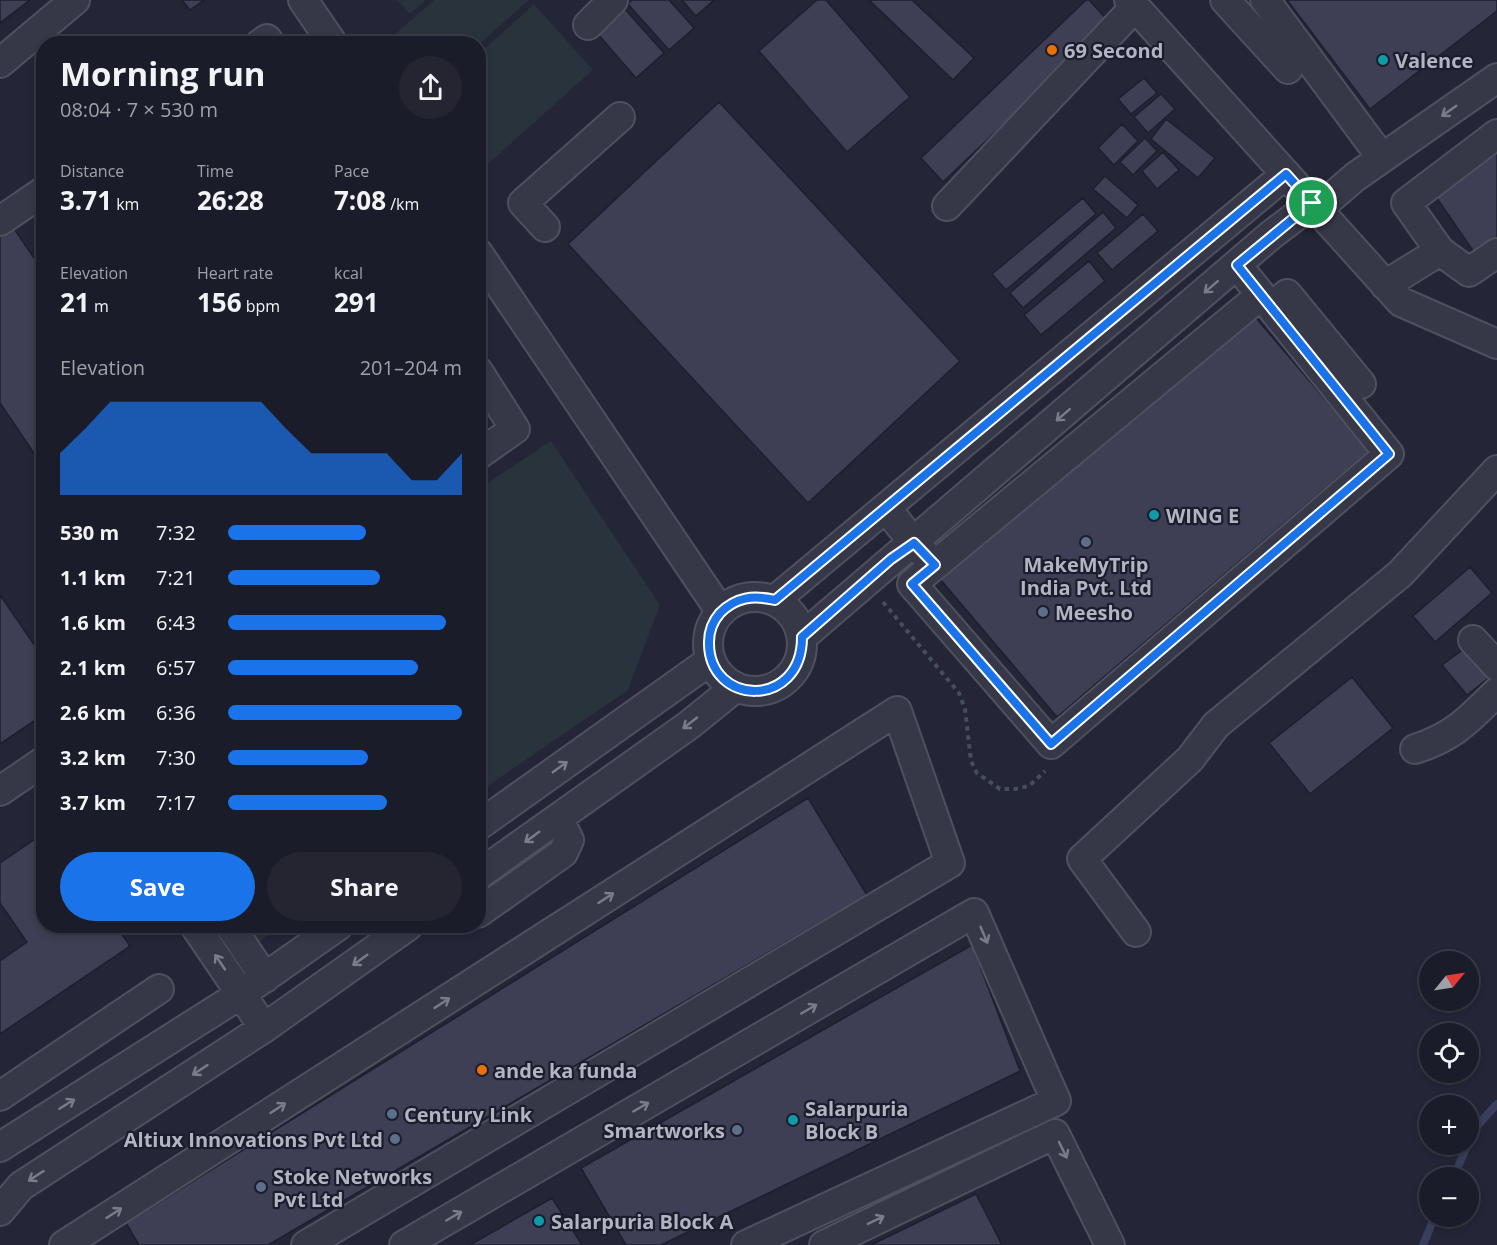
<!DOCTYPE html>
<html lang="en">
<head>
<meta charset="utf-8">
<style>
	:root { --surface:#1b1c29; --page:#242531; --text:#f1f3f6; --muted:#a0a1a8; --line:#393a46; --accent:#1a73e8 }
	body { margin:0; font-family:"Open Sans",sans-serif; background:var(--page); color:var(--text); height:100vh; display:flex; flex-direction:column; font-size:22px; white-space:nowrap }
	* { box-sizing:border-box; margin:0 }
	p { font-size:20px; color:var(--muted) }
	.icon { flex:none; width:33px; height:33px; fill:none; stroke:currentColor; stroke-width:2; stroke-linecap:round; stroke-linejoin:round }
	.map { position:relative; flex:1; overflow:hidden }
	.sheet { position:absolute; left:36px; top:36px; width:450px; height:897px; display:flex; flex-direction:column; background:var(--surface); border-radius:24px; box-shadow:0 3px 9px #0003,0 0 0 2px var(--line) }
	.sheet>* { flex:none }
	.needle { width:39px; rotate:60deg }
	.controls { position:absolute; left:1419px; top:951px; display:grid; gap:12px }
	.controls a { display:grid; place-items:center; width:60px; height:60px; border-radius:50%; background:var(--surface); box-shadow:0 3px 9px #0003,0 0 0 2px var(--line); font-size:30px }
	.pin { position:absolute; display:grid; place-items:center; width:51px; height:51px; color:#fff; margin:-26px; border:3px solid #fff; border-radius:50%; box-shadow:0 2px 6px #0007 }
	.round { display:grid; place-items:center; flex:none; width:63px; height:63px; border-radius:32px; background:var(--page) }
	.summary { display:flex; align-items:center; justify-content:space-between; height:102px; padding:0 24px }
	h1 { font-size:33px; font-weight:700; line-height:45px }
	.metrics { display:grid; grid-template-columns:repeat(3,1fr); gap:9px; height:102px; padding:6px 24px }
	.metrics div { display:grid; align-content:center }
	.metrics b { font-size:26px; font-weight:700 }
	.metrics small { font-size:16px; font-weight:400 }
	.metrics p { font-size:16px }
	.chart { height:168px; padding:12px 24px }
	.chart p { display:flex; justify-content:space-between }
	.chart svg { width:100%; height:108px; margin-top:6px; fill:var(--accent); opacity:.7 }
	.cta { display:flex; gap:12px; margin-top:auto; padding:12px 24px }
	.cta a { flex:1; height:69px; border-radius:36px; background:var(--accent); color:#fff; font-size:24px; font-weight:700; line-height:69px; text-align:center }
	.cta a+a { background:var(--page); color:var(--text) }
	ul { padding:0 24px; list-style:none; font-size:20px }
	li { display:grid; grid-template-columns:96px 72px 1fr; align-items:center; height:45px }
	li i { height:15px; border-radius:8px; background:var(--accent) }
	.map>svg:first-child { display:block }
	.green { fill:#28333b }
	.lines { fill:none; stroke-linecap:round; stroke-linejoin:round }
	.stream { stroke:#3a3e5e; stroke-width:8 }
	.building { fill:#3e3f54; stroke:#1e1f2e; stroke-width:1.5 }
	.minor-casing { stroke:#4f505f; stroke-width:32 }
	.path { stroke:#454f57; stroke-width:4; stroke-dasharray:4.5 4.5; stroke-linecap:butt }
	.minor { stroke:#373847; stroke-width:28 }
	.oneway { stroke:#7b7c8b }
	.route-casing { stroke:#fff; stroke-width:12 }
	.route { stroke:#1a73e8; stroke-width:8 }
	.food-dot { fill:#e8710a; stroke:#1c1d2c; stroke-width:2 }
	.culture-dot { fill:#0f9aa8; stroke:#1c1d2c; stroke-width:2 }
	.service-dot { fill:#5c6f8a; stroke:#1c1d2c; stroke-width:2 }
	.labels { text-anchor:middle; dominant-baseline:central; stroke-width:4.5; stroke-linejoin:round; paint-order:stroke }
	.poi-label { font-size:20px; font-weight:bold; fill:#b2b3c3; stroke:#1c1d2c; text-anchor:start }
</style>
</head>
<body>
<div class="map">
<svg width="1497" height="1245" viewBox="0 0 1497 1245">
	<rect width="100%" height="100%" fill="#242537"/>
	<!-- green -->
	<path class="green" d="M397 0H426L410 14Z
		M434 0H529L479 44 398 43 392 37Z
		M534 4 593 70 488 164 479 153V54Z
		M551 441 660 605 628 690 479 792V489Z
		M247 926H282L258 942Z"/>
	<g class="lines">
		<!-- stream -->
		<path class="stream" d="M1468 1143 1476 1127 1497 1104
			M1453 1178 1468 1144
			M1423 1245 1435 1216"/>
	</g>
	<!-- building -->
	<path class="building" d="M0 0H30L0 23Z
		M182 0H204L190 10Z
		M632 0H669L694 28 669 50 628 4Z
		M682 0H714L696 16Z
		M817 0H826L910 97 847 152 759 51Z
		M869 0H912L974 58 953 80Z
		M1086 0H1089L1110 23 943 182 921 158Z
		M1287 0H1497V11L1370 109Z
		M624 8 664 53 636 78 597 33Z
		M1144 78 1157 93 1131 114 1118 99Z
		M1161 94 1175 109 1148 133 1134 117Z
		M719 102 960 361 808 503 568 244Z
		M1166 119 1215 158 1198 178 1151 139Z
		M1122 124 1138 141 1114 165 1098 148Z
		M1145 138 1157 151 1133 175 1120 162Z
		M1497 150V241L1476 255 1434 194Z
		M1163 152 1179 170 1157 189 1142 171Z
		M1105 176 1138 205 1127 218 1093 189Z
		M1083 198 1096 214 1006 290 992 274Z
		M1103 212 1116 228 1023 308 1010 293Z
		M1143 214 1158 231 1112 270 1097 253Z
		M13 227 44 273V468L0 403V236Z
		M1089 261 1105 281 1041 335 1024 315Z
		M1251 312 1369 451 1057 717 940 579Z
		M1470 567 1492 593 1435 642 1413 616Z
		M0 595 44 659V714L0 744Z
		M1468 646 1491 676 1467 695 1442 665Z
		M1352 677 1393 728 1310 794 1269 743Z
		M808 798 867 895 268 1245H139L126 1223Z
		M44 833V926H116L130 946 0 1034V961L27 942 0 903V863Z
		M972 945 1020 1071 661 1245H626L581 1168Z
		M976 1194 1002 1245H871Z
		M552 1198 582 1245H470Z"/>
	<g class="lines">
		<defs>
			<path id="minor" d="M303 0 333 44
				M1129 0 1401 302 1497 344
				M1225 0 1288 69
				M1265 0 1382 158
				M588 25 613 0
				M260 44 267 39 270 44
				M0 63 75 0
				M1497 134 1406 203 1440 251 1469 272 1497 253
				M947 206 1135 7
				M1318 209 1355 177 1497 78
				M0 221 44 191
				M545 227 523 203 620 117
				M478 253 721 612
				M1385 285 1440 251
				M1272 307 1287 294 1361 384
				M478 371 515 429 478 455
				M886 508 914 543 935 565 1261 295
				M935 565 912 584 1051 744 1389 454 1237 265
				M708 644a47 47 0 1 1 94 0a47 47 0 1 1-94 0Z
				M775 600 1286 174
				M802 637 1271 235 1313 203
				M1473 640 1497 666
				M1415 749C1455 736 1468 720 1497 692
				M0 791 44 761
				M478 826 711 660
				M478 875 689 725 736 687
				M478 913 563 853 569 840 558 818
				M195 926 264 1028
				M230 926 265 978
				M1136 932 1082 859 1190 759 1216 725 1400 574 1497 470
				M0 1096 159 989
				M0 1147 241 994 338 926
				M0 1211 21 1186 264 1028 408 926
				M64 1245 897 711 950 863 306 1245
				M404 1245 974 913 1056 1101 746 1245
				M824 1245 1055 1134 1110 1245"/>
		</defs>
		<!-- minor casing -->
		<use href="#minor" class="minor-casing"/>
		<!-- path -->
		<path class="path" d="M883 602 959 693 965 709 971 761 977 773 1000 789H1015L1029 786 1045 771"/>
		<!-- minor -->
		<use href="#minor" class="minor"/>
	</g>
	<!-- one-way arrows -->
	<defs><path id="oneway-shaft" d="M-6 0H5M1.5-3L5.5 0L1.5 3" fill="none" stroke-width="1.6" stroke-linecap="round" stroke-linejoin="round" transform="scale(1.5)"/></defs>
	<g class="oneway">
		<use href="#oneway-shaft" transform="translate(1449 111) rotate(145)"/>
		<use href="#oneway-shaft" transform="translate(1211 287) rotate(139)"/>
		<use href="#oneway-shaft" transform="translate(1063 415) rotate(139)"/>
		<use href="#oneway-shaft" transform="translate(690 723) rotate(142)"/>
		<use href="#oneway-shaft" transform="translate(560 767) rotate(-36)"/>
		<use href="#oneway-shaft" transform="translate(532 837) rotate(144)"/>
		<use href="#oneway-shaft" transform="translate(606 898) rotate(-33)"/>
		<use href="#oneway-shaft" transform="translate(984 935) rotate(67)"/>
		<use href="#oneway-shaft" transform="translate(360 960) rotate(144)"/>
		<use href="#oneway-shaft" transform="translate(220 962) rotate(-124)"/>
		<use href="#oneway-shaft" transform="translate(442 1003) rotate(-33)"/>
		<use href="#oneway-shaft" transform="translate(809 1009) rotate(-30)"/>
		<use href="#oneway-shaft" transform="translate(200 1070) rotate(147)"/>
		<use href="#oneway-shaft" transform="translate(67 1104) rotate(-32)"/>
		<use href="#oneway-shaft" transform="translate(641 1107) rotate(-30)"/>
		<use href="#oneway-shaft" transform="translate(278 1108) rotate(-33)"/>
		<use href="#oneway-shaft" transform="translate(1063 1150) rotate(64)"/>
		<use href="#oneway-shaft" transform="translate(36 1176) rotate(147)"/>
		<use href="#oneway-shaft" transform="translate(114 1213) rotate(-33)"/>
		<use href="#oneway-shaft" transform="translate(454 1216) rotate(-30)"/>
		<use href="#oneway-shaft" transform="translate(876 1220) rotate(-26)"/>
	</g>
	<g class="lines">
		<defs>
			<path id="route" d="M1286 174 1312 203 1237 265 1389 454 1051 744 912 584 935 565 914 543 891 559 802 637C802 710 708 706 709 642 709 631 713 621 720 613 736 597 753 595 775 600Z"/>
		</defs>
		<!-- route casing -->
		<use href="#route" class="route-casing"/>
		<!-- route -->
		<use href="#route" class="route"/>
	</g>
	<!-- markers -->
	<g class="food-dot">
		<circle cx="1052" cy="50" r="6"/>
		<circle cx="482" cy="1070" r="6"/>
	</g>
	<g class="culture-dot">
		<circle cx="1383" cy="60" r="6"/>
		<circle cx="1154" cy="515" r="6"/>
		<circle cx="793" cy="1120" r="6"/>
		<circle cx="539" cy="1221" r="6"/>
	</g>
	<g class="service-dot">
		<circle cx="1086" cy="542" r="6"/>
		<circle cx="1043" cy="612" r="6"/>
		<circle cx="392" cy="1114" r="6"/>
		<circle cx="737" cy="1130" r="6"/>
		<circle cx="395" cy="1139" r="6"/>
		<circle cx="261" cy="1187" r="6"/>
	</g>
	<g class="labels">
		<!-- poi labels -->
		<g class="poi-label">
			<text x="1064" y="50">69 Second</text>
			<text x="1395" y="60">Valence</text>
			<text x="1166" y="515">WING E</text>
			<text x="1086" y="564" text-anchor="middle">MakeMyTrip<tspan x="1086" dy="23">India Pvt. Ltd</tspan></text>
			<text x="1055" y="612">Meesho</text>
			<text x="494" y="1070">ande ka funda</text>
			<text x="805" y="1108">Salarpuria<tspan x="805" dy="23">Block B</tspan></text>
			<text x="404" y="1114">Century Link</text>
			<text x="725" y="1130" text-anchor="end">Smartworks</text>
			<text x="383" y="1139" text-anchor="end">Altiux Innovations Pvt Ltd</text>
			<text x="273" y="1176">Stoke Networks<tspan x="273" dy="23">Pvt Ltd</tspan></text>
			<text x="551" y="1221">Salarpuria Block A</text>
		</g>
	</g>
</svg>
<div class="controls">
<a><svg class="needle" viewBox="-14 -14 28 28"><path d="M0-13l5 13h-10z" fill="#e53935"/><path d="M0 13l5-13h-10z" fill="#a0a1a8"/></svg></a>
<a><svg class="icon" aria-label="locate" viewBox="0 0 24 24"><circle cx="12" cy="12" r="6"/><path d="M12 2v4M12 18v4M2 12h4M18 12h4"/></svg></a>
<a>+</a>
<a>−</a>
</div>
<div class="pin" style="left:1312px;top:203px;background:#1e9e55"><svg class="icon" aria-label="arrive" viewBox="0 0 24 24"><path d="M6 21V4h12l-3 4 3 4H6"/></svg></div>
<section class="sheet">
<div class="summary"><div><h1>Morning run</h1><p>08:04 · 7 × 530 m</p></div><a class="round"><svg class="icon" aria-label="share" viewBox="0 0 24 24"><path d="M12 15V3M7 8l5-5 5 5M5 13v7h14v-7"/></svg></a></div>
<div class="metrics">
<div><p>Distance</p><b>3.71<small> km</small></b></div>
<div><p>Time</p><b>26:28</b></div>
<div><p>Pace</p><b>7:08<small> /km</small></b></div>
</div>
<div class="metrics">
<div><p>Elevation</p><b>21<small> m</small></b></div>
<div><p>Heart rate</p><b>156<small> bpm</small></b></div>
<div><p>kcal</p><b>291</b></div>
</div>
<div class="chart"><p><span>Elevation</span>201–204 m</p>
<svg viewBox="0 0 160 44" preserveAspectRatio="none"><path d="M0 44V27L10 17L20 6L30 6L40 6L50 6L60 6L70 6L80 6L90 17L100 27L110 27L120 27L130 27L140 38L150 38L160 27V44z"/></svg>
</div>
<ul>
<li><b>530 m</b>7:32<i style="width:59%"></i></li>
<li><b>1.1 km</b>7:21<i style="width:65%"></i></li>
<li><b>1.6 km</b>6:43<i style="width:93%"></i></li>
<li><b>2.1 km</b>6:57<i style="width:81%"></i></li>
<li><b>2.6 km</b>6:36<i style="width:100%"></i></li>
<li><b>3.2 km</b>7:30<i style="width:60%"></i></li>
<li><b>3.7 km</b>7:17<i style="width:68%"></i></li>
</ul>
<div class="cta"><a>Save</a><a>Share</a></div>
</section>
</div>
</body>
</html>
